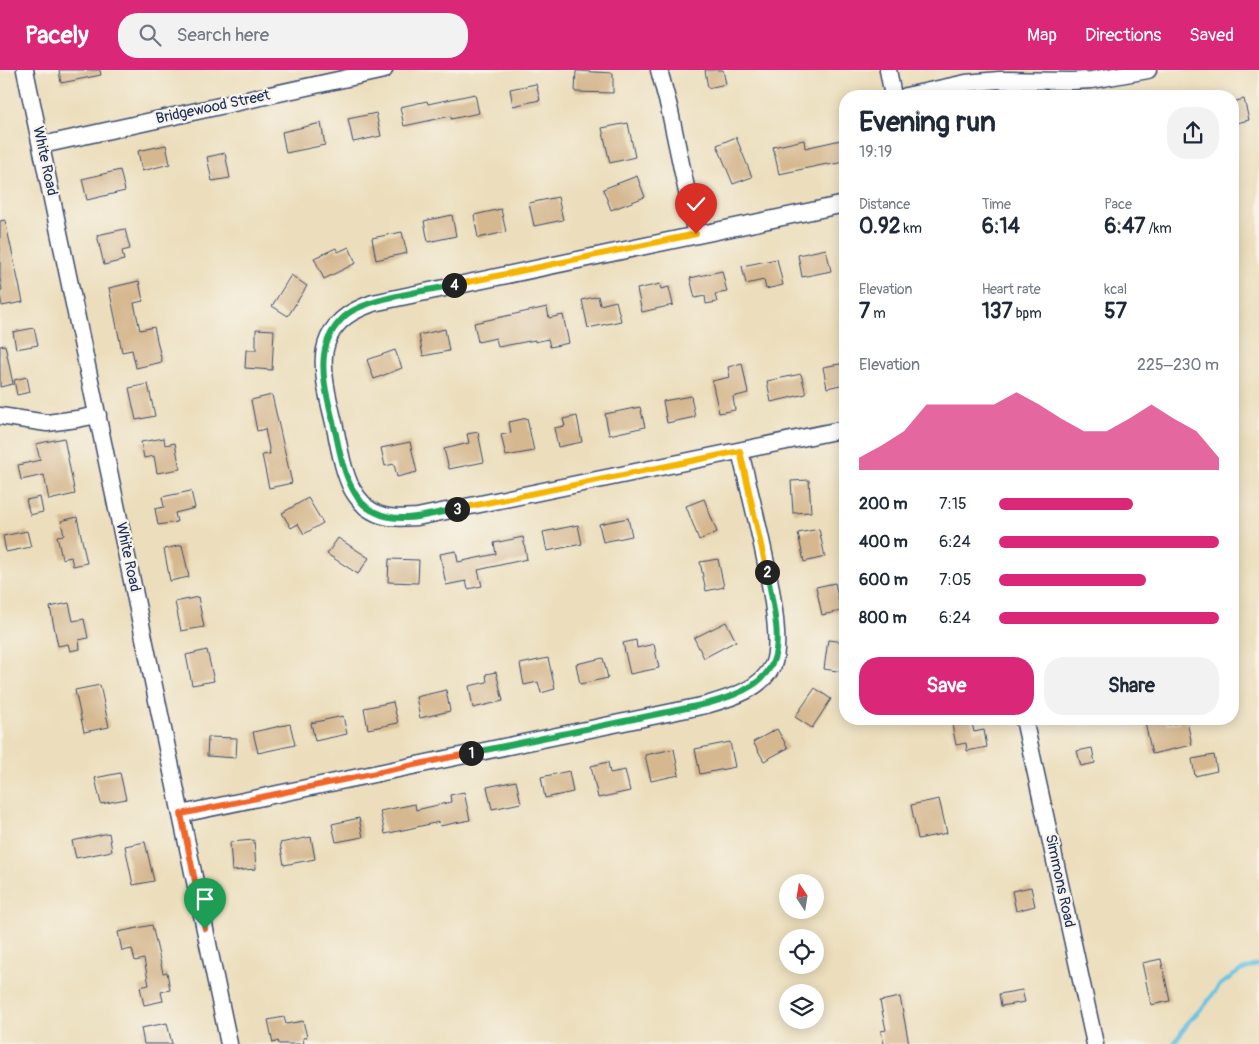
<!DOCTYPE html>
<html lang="en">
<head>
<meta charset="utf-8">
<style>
	:root { --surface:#fff; --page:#f2f2f3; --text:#1f2937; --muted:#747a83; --accent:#db2777 }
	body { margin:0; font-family:Pangolin,sans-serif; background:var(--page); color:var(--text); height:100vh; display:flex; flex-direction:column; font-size:19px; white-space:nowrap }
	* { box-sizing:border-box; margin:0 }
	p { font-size:16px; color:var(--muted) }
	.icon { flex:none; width:28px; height:28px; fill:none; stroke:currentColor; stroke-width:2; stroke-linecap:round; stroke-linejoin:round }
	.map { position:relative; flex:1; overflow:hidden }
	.side { position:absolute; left:839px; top:20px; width:400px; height:635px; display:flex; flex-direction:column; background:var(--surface); border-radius:20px; box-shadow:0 2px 12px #0003 }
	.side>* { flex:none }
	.needle { width:32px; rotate:348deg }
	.tools { position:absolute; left:779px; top:804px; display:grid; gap:10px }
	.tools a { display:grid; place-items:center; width:45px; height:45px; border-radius:50%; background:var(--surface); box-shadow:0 2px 12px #0003; font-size:25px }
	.pin { position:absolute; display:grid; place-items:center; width:42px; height:42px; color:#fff; margin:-51px -21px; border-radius:50% 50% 50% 0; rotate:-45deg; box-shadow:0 0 5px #0007 }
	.pin .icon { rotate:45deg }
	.km { position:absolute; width:25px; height:25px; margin:-12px; border-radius:50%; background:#222; color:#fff; font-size:14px; line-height:25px; text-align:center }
	.round { display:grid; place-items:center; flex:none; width:52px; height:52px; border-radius:20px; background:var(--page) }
	.overview { display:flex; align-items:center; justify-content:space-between; height:85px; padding:0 20px }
	h1 { font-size:28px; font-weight:700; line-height:38px }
	.stats { display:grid; grid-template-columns:repeat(3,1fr); gap:8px; height:85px; padding:5px 20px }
	.stats div { display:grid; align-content:center }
	.stats b { font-size:21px; font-weight:700 }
	.stats small { font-size:14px; font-weight:400 }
	.stats p { font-size:14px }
	.chart { height:140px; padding:10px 20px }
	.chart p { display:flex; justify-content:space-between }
	.chart svg { width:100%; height:90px; margin-top:5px; fill:var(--accent); opacity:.7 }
	.cta { display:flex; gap:10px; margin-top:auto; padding:10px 20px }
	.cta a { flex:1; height:58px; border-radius:20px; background:var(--accent); color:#fff; font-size:20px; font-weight:700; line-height:58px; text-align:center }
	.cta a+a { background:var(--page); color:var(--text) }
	ul { padding:0 20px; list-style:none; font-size:16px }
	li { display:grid; grid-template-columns:80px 60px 1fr; align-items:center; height:38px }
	li i { height:12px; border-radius:6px; background:var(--accent) }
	header { display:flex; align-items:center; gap:30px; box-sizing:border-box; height:70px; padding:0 25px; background:var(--accent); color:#fff }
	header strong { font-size:24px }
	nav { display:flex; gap:28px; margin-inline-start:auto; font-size:18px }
	.search { width:350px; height:45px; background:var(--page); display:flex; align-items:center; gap:12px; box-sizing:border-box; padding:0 18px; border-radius:20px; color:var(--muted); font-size:19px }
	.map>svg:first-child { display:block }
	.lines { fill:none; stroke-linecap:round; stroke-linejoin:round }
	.stream { stroke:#65c2e3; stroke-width:4.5 }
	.building { fill:#d6b890 }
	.street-casing { stroke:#3a496c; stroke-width:19 }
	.street { stroke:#fff; stroke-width:16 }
	.split-1-casing { stroke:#fff; stroke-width:10 }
	.split-2-casing { stroke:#fff; stroke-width:10 }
	.split-3-casing { stroke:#fff; stroke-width:10 }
	.split-4-casing { stroke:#fff; stroke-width:10 }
	.split-5-casing { stroke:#fff; stroke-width:10 }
	.split-1 { stroke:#f0652b; stroke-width:6 }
	.split-2 { stroke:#22a559; stroke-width:6 }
	.split-3 { stroke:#f5b400; stroke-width:6 }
	.split-4 { stroke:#22a559; stroke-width:6 }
	.split-5 { stroke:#f5b400; stroke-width:6 }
	.labels { text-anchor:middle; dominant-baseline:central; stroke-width:4.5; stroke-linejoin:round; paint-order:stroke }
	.street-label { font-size:15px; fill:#1b2f5e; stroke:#f7f3e8 }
</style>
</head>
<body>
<header>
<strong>Pacely</strong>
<div class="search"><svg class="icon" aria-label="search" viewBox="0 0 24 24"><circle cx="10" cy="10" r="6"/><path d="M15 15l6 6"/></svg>Search here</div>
<nav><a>Map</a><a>Directions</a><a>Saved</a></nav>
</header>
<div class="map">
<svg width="1259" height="974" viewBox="0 0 1259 974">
	<rect width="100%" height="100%" fill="#f7f3e8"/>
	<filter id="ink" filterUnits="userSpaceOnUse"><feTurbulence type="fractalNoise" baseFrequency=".02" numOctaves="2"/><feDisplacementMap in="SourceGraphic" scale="10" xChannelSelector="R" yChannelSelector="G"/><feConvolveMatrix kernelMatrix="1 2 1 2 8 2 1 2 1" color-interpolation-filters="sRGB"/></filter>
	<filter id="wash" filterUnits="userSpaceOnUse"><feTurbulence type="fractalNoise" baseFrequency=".0096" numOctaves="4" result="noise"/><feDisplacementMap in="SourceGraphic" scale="20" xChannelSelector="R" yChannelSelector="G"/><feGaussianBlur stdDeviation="1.12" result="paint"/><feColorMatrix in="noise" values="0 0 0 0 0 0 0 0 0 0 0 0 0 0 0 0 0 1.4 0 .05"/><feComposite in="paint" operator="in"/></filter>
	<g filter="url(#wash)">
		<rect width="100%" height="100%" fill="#ecdebc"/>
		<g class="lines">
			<!-- stream -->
			<path class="stream" d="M1174 974 1189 951 1205 935 1220 915 1240 901 1259 894"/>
		</g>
		<g id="blocks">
			<!-- building -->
			<path class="building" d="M59 0H100L101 5 61 13Z
				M705 0H723L726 14 708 18Z
				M576 1 613 3V23L575 22Z
				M536 14 540 30 513 36 510 19Z
				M475 24 479 43 451 49V46L404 56 400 37 427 31 428 34Z
				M1244 29 1249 50 1232 54V32Z
				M376 43 381 66 353 72 348 49Z
				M321 53 325 75 286 83 282 62Z
				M628 53 635 87 610 93 602 58Z
				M736 67 752 107 733 114 717 75Z
				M845 69V92L828 95 827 94 779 104 773 77 804 70 805 78Z
				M166 75 170 94 142 101 138 81Z
				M225 83 230 108 212 111 207 87Z
				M120 100 125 121 87 130 82 109Z
				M637 106 645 127 611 140 603 119Z
				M558 127 563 150 534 156 529 133Z
				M501 139 506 162 478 168 474 145Z
				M452 145 456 166 428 172 424 151Z
				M5 150 23 232 2 236 0 225V220H2L0 208V151Z
				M125 159 130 179 122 181 124 190 104 195 97 165Z
				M402 162 407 183 376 190 372 168Z
				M349 177 356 193 324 209 314 188 336 178 338 182Z
				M826 179 831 201 802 207 798 185Z
				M777 189 783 215 766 219 764 210 746 214 742 196Z
				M722 201 727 222 715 224 717 232 706 234 705 226 695 228 690 208Z
				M291 205 307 216 288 246 272 236Z
				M139 211 143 231 134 233 140 260 154 257 162 292 136 298 132 280 122 282 109 218Z
				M660 214 661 219 669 217 673 235 642 242 637 219Z
				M598 226 600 235 616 231 621 251 588 258 582 230Z
				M547 237 549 248 563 245 569 273 550 277 548 269 535 272V270L498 277 496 268 478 272 474 253Z
				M34 258 38 275 16 279 13 262Z
				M256 259 274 260 272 300 245 298 246 280H256Z
				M445 259 449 281 423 286 419 265Z
				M5 275 13 314 0 317V276Z
				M395 280 402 298 374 309 367 290Z
				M742 293 748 323 733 327 735 340 719 343 712 311 730 307 728 297Z
				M845 293V314L827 318 823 297Z
				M801 304 806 324 771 332 767 311Z
				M27 307 30 322 17 325 14 310Z
				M148 314 155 346 136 350 129 318Z
				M272 325 292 413 269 418 262 385 270 384 265 359 257 361 251 330Z
				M691 326 695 347 667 353 663 331Z
				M640 337 645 357 609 365 605 344Z
				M577 346 582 372 558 377 554 358 565 356 563 349Z
				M527 348 534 381 506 386 501 365 511 363 509 352Z
				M478 362 484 392 449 399 444 379 469 373 467 364Z
				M64 368 75 424 49 430 44 405 21 410 18 395 40 390 36 374Z
				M164 368 165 375 175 373 180 399 157 403 154 386 144 388 141 372Z
				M410 372 417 402 397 407 394 394 385 396 381 378Z
				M809 410 811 442 793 443 791 411Z
				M191 421 195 438 175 443 177 452 158 455 155 439 164 437 162 427Z
				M40 427 43 442 30 445 26 430Z
				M308 428 323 453 304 464 298 454 291 458 282 443Z
				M704 429 717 462 699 470 686 436Z
				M77 447 87 493 73 496 71 487 62 489 57 466 64 465 61 451Z
				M628 448 632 466 603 472 599 454Z
				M578 455 582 474 547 481 543 462Z
				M819 459 825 487 804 492 798 463Z
				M27 461 31 477 6 482 3 466Z
				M523 467 527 489 478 500 482 516 468 519 466 511 446 515 440 484 456 481 458 492 496 484 494 473Z
				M338 468 369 488 358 504 327 484Z
				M182 475 189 507 170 511 164 479Z
				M389 489 419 490 418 513 388 512Z
				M718 489 724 517 706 521 700 492Z
				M835 513 841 541 822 545 816 517Z
				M198 527 204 557 181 561 175 532Z
				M69 533 73 551 84 549 88 568 79 570 80 579 70 581 68 574 58 576 50 537Z
				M726 552 736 571 704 588 694 568Z
				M636 570 637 578 654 574 659 598 630 604 623 573Z
				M828 570 845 572 843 602 824 599Z
				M207 580 214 611 192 615 186 585Z
				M548 588 555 619 541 623 538 612 524 615 520 594Z
				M603 588 608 608 580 614 576 594Z
				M496 602 503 631 473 638 469 616 487 612 486 604Z
				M100 615 109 657 84 662 75 620Z
				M815 618 831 629 812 658 795 647Z
				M446 620 450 641 420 648 416 627Z
				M393 632 398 653 368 659 364 638Z
				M343 646 347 664 315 671 311 653Z
				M951 649H971L974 662 984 660 987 677 967 681 966 673 956 675Z
				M1165 649 1167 655 1187 651 1192 675 1152 684 1145 653Z
				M290 654 295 675 258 683 253 662Z
				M777 659 788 678 764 691 753 672Z
				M208 667 237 668 236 688 207 686Z
				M730 672 735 697 700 704 695 679Z
				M1092 678 1095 693 1081 696 1077 681Z
				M674 679 679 705 651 711 645 685Z
				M1214 685 1217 701 1195 706 1192 689Z
				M608 692 610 703 625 700 630 721 598 728 591 696Z
				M569 701 573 722 545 728 541 707Z
				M120 703 126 729 101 734 95 708Z
				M516 711 521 733 492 739 487 717Z
				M464 722 470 750 440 756 439 752 385 764 380 741 415 734 416 740 451 732 450 725Z
				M939 729 947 763 918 769 911 735Z
				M359 748 363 767 336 772 332 754Z
				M109 763 112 781 76 788 72 771Z
				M311 767 315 789 284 795 280 773Z
				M254 770 256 799 232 801 230 772Z
				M145 772 154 811 133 815 125 776Z
				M1031 817 1035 836 1016 841 1012 821Z
				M152 855 163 903 167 902 170 920 161 922 163 931 144 935 140 917 149 915 144 889 135 891 132 879 122 881 118 862Z
				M1161 889 1170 931 1151 935 1142 893Z
				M1022 920 1025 932 1001 936 999 924Z
				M900 927 909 974H884L881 961 886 960 880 931Z
				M284 947 286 954 303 951 307 967 303 968 304 974H279L278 971 273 973 268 950Z
				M167 953 172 974H144L141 958Z"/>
		</g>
	</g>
	<g filter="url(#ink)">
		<use href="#blocks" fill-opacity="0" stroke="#3a496c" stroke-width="1"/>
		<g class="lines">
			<defs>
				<path id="street" d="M25 0 229 974
					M659 0 669 37 696 165
					M888 0 893 26
					M906 26 966 13 999 10 1072 11 1092 10 1148 0
					M42 75 384 0
					M845 134 373 233C354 240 338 248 329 267 325 276 323 287 324 297 324 316 330 335 334 353 339 375 342 399 352 419 356 426 361 432 366 437 383 450 397 448 417 447L845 359
					M0 346 47 353 77 349 98 345
					M1024 649 1095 974
					M181 744 706 635C730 628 761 620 773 595 788 561 749 422 740 381"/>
			</defs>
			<!-- street casing -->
			<use href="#street" class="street-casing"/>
			<!-- street -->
			<use href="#street" class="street"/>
		</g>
	</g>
	<g class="lines" filter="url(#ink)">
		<defs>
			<path id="split-1" d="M205 859 181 744 471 683"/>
			<path id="split-2" d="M471 683 706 634C793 611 781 577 767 502"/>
			<path id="split-3" d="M457 439 740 381 767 502"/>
			<path id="split-4" d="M454 215C426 221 366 228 345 246 334 256 326 270 324 285 321 309 329 333 334 356 339 377 342 399 352 418 357 428 365 438 375 442 400 455 430 444 457 439"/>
			<path id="split-5" d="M454 215 696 164"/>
		</defs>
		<!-- split-1 casing -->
		<use href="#split-1" class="split-1-casing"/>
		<!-- split-2 casing -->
		<use href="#split-2" class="split-2-casing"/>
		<!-- split-3 casing -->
		<use href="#split-3" class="split-3-casing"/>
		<!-- split-4 casing -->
		<use href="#split-4" class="split-4-casing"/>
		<!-- split-5 casing -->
		<use href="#split-5" class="split-5-casing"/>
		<!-- split-1 -->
		<use href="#split-1" class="split-1"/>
		<!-- split-2 -->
		<use href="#split-2" class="split-2"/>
		<!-- split-3 -->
		<use href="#split-3" class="split-3"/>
		<!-- split-4 -->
		<use href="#split-4" class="split-4"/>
		<!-- split-5 -->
		<use href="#split-5" class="split-5"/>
	</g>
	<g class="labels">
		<!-- street labels -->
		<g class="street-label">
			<text transform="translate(213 37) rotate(-12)">Bridgewood Street</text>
			<text transform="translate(45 91) rotate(78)">White Road</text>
			<text transform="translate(128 487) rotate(78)">White Road</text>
			<text transform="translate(1060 811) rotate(78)">Simmons Road</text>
		</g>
	</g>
</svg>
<div class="tools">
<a><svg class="needle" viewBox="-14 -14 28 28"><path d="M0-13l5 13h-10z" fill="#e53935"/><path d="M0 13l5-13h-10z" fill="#747a83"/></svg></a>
<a><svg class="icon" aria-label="locate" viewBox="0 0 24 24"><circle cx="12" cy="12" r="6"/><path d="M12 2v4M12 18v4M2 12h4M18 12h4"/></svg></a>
<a><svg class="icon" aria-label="layers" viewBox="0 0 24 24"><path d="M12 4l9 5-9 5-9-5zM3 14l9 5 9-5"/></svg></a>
</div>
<div class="pin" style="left:205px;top:859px;background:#1e9e55"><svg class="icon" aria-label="arrive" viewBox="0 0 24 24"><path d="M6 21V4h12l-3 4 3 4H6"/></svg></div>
<div class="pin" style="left:696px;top:164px;background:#d93025"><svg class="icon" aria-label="check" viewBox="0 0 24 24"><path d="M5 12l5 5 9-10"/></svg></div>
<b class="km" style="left:471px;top:683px">1</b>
<b class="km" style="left:767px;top:502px">2</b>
<b class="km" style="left:457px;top:439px">3</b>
<b class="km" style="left:454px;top:215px">4</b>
<section class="side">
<div class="overview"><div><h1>Evening run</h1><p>19:19</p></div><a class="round"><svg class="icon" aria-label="share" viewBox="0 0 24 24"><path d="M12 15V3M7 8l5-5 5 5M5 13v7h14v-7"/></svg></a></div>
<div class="stats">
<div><p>Distance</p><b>0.92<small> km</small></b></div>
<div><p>Time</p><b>6:14</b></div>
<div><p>Pace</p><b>6:47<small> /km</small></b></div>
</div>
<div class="stats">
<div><p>Elevation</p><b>7<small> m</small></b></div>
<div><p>Heart rate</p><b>137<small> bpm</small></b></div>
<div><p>kcal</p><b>57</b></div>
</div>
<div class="chart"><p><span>Elevation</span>225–230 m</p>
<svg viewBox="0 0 160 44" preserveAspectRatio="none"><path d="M0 44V38L10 32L20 25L30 12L40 12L50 12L60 12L70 6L80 12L90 19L100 25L110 25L120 19L130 12L140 19L150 25L160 38V44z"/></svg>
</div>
<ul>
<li><b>200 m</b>7:15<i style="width:61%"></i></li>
<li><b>400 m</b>6:24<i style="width:100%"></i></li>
<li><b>600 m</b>7:05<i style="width:67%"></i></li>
<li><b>800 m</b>6:24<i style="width:100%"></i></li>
</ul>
<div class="cta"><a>Save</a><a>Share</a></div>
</section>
</div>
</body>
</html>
